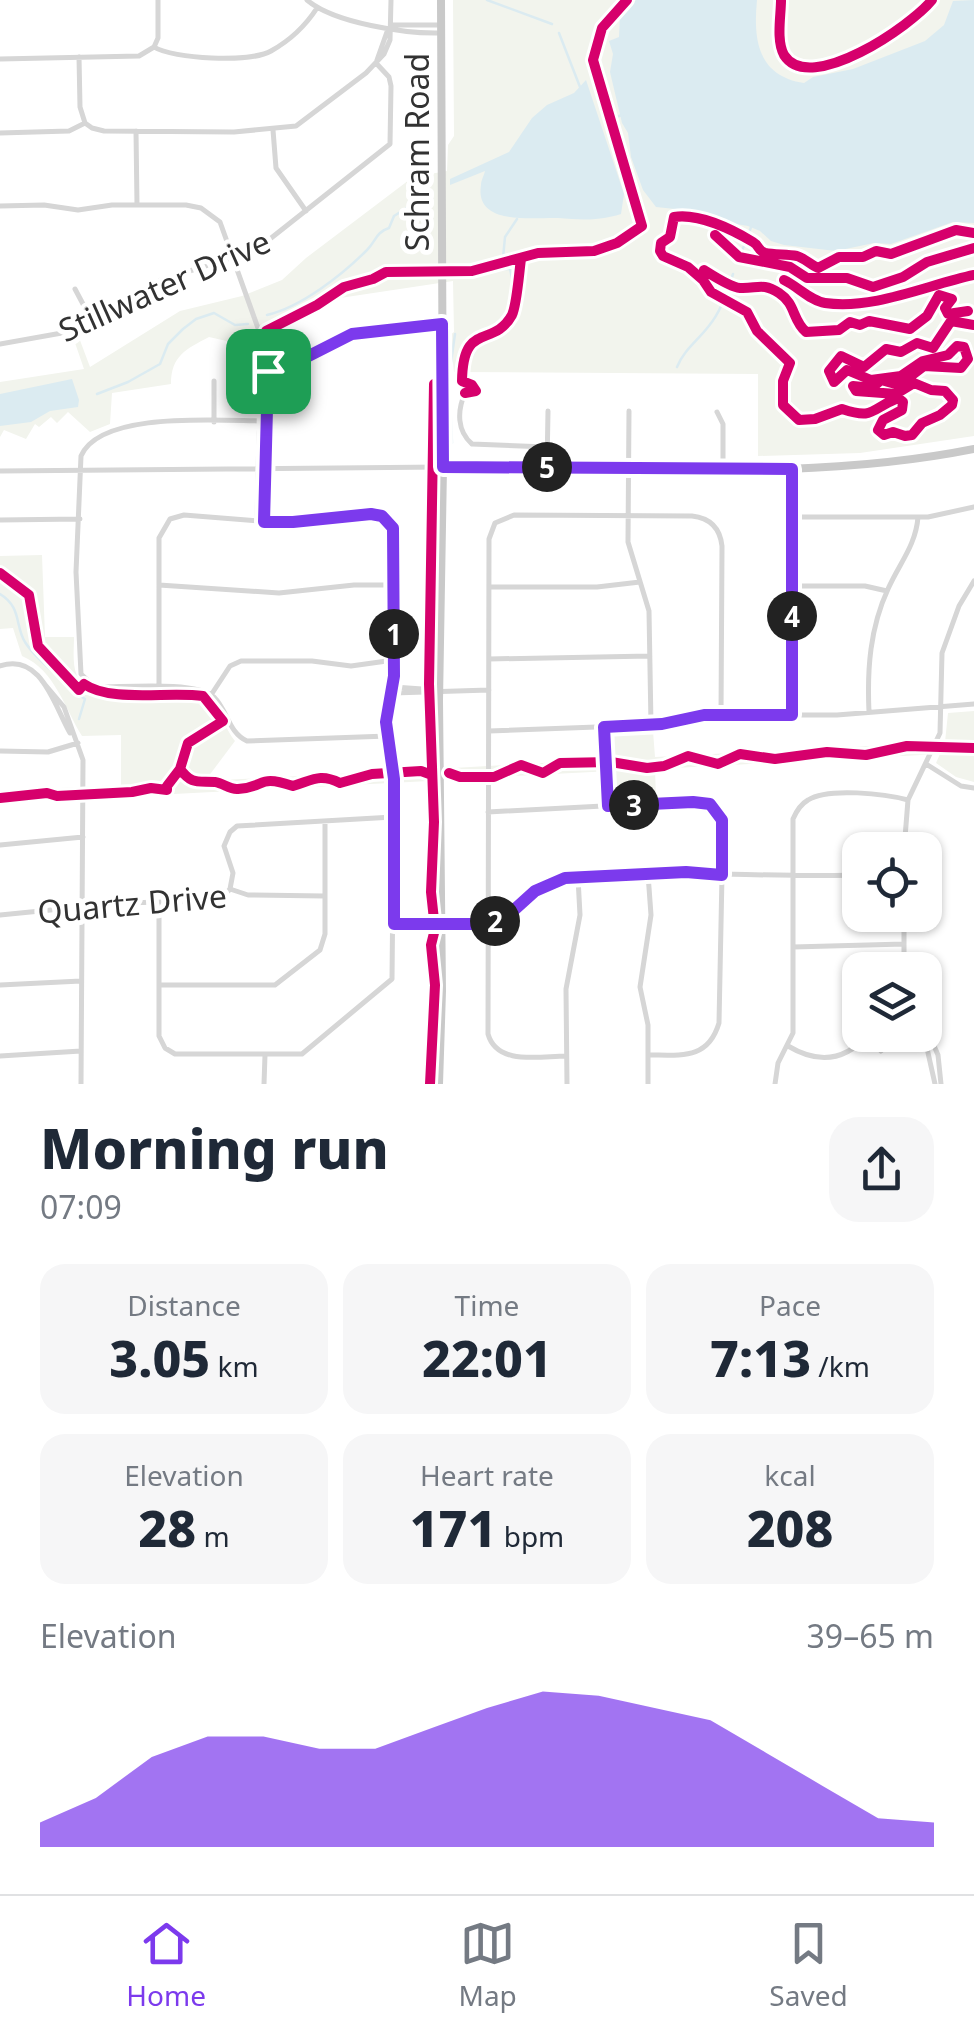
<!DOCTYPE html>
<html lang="en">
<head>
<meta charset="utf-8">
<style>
	:root { --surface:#fff; --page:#f6f6f7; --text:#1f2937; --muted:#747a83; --line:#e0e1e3; --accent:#7c3aed }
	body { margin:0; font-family:"Noto Sans",sans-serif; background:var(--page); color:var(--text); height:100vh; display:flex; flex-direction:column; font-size:38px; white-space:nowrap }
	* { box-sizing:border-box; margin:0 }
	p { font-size:32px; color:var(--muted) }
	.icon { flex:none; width:55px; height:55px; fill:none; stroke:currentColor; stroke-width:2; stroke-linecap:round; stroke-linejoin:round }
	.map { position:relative; height:1084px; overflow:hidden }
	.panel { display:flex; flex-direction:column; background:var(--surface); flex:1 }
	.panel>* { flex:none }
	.buttons { position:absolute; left:842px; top:832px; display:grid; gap:20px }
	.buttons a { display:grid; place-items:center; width:100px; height:100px; border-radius:20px; background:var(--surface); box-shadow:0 2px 8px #0004; font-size:50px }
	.pin { position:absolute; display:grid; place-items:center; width:85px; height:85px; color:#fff; margin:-42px; border-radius:20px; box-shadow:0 5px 15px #0006 }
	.km { position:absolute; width:50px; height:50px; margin:-25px; border-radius:50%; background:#222; color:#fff; font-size:28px; line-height:50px; text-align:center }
	.round { display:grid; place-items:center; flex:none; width:105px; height:105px; border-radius:30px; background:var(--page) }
	.summary { display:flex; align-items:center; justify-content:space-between; height:170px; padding:0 40px }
	h1 { font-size:55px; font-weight:800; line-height:75px }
	.stats { display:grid; grid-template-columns:repeat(3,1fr); gap:15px; height:170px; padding:10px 40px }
	.stats div { display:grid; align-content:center; border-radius:25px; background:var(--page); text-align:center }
	.stats b { font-size:50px; font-weight:800 }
	.stats small { font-size:28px; font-weight:400 }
	.stats p { font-size:28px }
	.chart { height:280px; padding:20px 40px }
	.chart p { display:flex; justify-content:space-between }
	.chart svg { width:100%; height:180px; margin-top:10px; fill:var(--accent); opacity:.7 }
	.tabs { display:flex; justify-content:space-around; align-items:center; height:140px; border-top:2px solid var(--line); background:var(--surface); font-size:28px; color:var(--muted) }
	.tabs a { display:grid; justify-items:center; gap:5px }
	.tabs .selected { color:var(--accent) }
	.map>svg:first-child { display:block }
	.green { fill:#f2f4ed }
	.water { fill:#dbebf1 }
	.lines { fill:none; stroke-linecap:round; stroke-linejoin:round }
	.stream { stroke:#dbebf1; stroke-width:2.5 }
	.minor { stroke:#d6d6d6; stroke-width:5 }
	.major { stroke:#c9c9c9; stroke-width:8 }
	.cycleway-casing { stroke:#fff; stroke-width:16 }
	.cycleway { stroke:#d6006c; stroke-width:10 }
	.route-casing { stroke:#fff; stroke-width:20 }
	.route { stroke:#7c3aed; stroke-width:12 }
	.labels { text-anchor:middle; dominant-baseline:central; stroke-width:10; stroke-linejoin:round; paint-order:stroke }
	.street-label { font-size:32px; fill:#323232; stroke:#fff }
</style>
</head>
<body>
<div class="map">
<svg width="974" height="1084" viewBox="0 0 974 1084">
	<rect width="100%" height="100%" fill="#fff"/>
	<!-- green -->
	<path class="green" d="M453 0H974V436L860 453 758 456V374L454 372 450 335 454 332 453 281 340 298 258 339 261 349 209 337C186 349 171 356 171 384L112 393 110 424 90 432 68 412 57 423 51 417 39 427 35 424 26 439 4 430 0 437V382L84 369 73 337 78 335 90 367 180 311 242 296 282 280 306 258 413 177 447 171 448 145 454 136Z
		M42 555 45 637H74C74 649 72 664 77 676 93 709 172 686 203 698 218 703 225 729 235 741L205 781 429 769V781L0 803V791L121 785V735L82 736C65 709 55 670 22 656L13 628 0 629V556Z
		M974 711V782L956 777 936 763 940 754 655 769 656 798 614 800 612 771 453 779V768L612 759 611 733 653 731 655 757 945 742 948 713Z"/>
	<!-- water -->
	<path class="water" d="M636 0H757C753 40 758 76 804 83L813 77 853 69 925 41 944 25 953 1 974 0V223L953 222 891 244 874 243 836 251 784 245 771 241 760 231 748 226 718 221 694 211 656 207 643 190 631 157 628 133 622 123 610 72 613 54 609 41 619 37 620 16Z
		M586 80 624 194 621 214C599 221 581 220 558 218 537 217 474 227 481 185 481 180 484 176 485 171L450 185V179L509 152 532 118 547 105 574 93Z
		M72 379 79 400 78 407 50 411 31 422 0 426V394Z"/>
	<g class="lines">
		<!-- stream -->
		<path class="stream" d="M487 0 552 24
			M559 33 580 87
			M616 117 622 115
			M747 239 751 227
			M739 256 746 242
			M503 258 505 237 517 219
			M737 263 739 258
			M503 269H510C514 283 515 303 506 315
			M267 315C301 307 341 276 367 250 376 241 376 232 389 228L394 216 432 192
			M480 332 502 321
			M677 367C683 351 698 340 708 327 721 312 727 292 733 274
			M465 371 480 340
			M97 394 128 382 160 364 168 344 183 329 196 319 214 313 235 325 248 324
			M452 443 449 376 455 334
			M0 594C22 607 15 627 25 642 36 660 57 673 71 689
			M79 719 85 699 79 695"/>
		<!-- minor -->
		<path class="minor" d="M307 0C334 23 406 34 441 33
			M393 25H441
			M154 47C173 59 250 63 271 51 289 41 306 25 317 8
			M154 47 158 38V0
			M79 57 80 107 85 123
			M0 59 139 56 154 47
			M377 60 388 29
			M85 123 92 128 104 131 234 132 296 126 366 73 384 54 390 40 391 0
			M273 130 276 168 306 211
			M136 131 137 205
			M0 133 69 131 85 123
			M0 206 44 205 78 210 112 205H186L201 208 220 222 268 356 264 522
			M75 289 92 321
			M0 344 73 331 161 280 256 250 390 144 391 86 389 77 376 63
			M268 371 283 369 352 334 441 324
			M214 381V422
			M465 393C457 411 457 431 472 444L547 447
			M629 411 628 542 649 611 651 725
			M717 412 723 424V468
			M266 421C221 421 101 410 81 456L76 572 81 674 93 685 102 687C127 687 197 681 214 697 228 711 228 732 247 741L388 736
			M547 467 548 411
			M0 471 442 467
			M792 517H928L974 507
			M0 520 80 519
			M257 521 259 433 264 400
			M159 585 279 593 354 585H394
			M792 586H865L887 591
			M489 587H597L640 582
			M489 659 650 656
			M0 666C41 652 54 705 70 733
			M42 681 64 707 83 760 81 1084
			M394 687 436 690
			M393 693 489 690
			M211 695 230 666 241 661H312L351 666 394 660
			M869 712C867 669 870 628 888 589 899 564 916 545 918 517
			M792 715V469
			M604 727 608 806
			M489 731 651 725 704 715H837L974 704
			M0 751 48 752 78 743
			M926 764 961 786 974 788
			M488 812 698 801C712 802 721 811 723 826L719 1023C708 1060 681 1055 648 1055
			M0 845 83 837
			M904 850 908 800 940 733 942 653 959 606 974 581
			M230 889 233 873 224 846 230 832 237 826 393 817
			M230 889 248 895 324 896
			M159 903V1036L165 1048 175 1054H302L392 979 394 779 386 723 394 675V539L388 521 371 513 284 523 184 515 170 519 159 538V687
			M0 915 121 903 209 901 221 899 230 889
			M394 917 486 920
			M394 924C421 924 485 930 507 917 532 903 536 881 570 878 667 868 763 878 860 875
			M793 947 904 944
			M904 970V915
			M0 985 81 981
			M159 985H275L320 950 325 934V822
			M925 1025 938 1055 941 1084
			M924 1035 935 1084
			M867 1036 881 1051
			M788 1046C818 1064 845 1061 868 1035
			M0 1056 81 1051
			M566 1056C540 1056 497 1066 488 1034L489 539 495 523 514 515 692 516C710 518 720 528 722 546L721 715
			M264 1084 265 1055
			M567 1084 566 989 580 915 578 878
			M648 1084V1025L640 987 651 915 648 874
			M775 1084 778 1063 793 1033V819C796 812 801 804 808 800 828 787 886 794 908 800"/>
		<!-- major -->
		<path class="major" d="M443 467C619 464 800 484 974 449
			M439 1084 442 991 439 701 443 467 441 0"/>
		<defs>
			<path id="cycleway" d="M627 0 602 28 593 60 642 226
				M781 0C781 16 776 40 784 55 810 96 912 25 932 0
				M974 233 956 230 891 254 876 251 863 257H839L818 268C811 265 804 258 797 256 787 254 775 255 765 253 757 250 760 246 753 242 733 230 699 213 674 217L670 237 661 243 660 251 663 256 688 267 703 280 711 292 747 312 757 331 790 363 783 381V405L799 420 815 419 842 409C875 420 870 409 898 398L903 402 902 410 883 420 878 430 884 435 893 432 905 436 912 435 922 423 940 415 952 405 953 400 945 391 931 390 914 383 896 394 856 391 853 386 872 388 881 380 899 385 924 366 961 368 968 359 964 347 957 346 948 355 923 361 901 376 871 380 847 370 834 382 829 371 841 356 864 367 886 349 901 352 917 343 933 348 951 321 974 325
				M715 235 739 257 790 267 807 278H847L873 287 903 277 927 262 974 248
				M704 270C712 275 730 287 740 288 757 289 762 282 779 293 796 304 792 320 806 332L839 330 850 322 860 325 869 321 910 329 927 316 939 295 952 299 945 308 948 314 968 311
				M784 280C797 286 811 301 825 303 874 310 927 285 974 275
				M266 331 317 305 344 287 373 279 386 272 472 271 538 253 594 251 617 243 642 226
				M465 393 476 391 472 385 462 381C463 320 493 349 512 315 517 304 519 273 521 259
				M0 573 29 595 38 646 79 690 84 684C111 703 169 691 203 696L223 721 188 743 180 769 167 786V790L151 788 132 792 57 796 47 793 0 798
				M180 769C192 785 197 781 215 782 223 783 230 790 238 789 267 787 257 774 293 786 313 780 320 773 340 783L372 774 421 771 432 775
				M449 773 460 777H494L521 765 543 773 560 763 611 762 647 768 664 766 688 756 718 764 740 754 775 759 827 752 866 755 907 746 974 748
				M430 1084 435 985 431 945 435 929 431 892 434 822 429 684 434 384"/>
		</defs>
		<!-- cycleway casing -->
		<use href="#cycleway" class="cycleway-casing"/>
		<!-- cycleway -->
		<use href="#cycleway" class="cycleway"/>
	</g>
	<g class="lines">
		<defs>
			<path id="route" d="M442 324 443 467 792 469V715H704L662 724 604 727 608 806 693 802 710 804 722 820V875L686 872 565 878 535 891 504 919 478 924H394V779L386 722 394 676 393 528 382 516 371 514 293 522H264L268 371 283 369 352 334Z"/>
		</defs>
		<!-- route casing -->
		<use href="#route" class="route-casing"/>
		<!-- route -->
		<use href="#route" class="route"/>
	</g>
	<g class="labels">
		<!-- street labels -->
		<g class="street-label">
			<text transform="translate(416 152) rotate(-90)">Schram Road</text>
			<text transform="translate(164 285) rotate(-24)">Stillwater Drive</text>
			<text transform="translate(132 903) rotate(-5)">Quartz Drive</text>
		</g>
	</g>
</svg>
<div class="buttons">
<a><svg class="icon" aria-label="locate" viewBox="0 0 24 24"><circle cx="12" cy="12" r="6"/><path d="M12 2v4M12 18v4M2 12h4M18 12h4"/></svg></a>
<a><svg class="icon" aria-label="layers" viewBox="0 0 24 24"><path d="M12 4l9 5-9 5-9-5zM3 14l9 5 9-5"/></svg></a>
</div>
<div class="pin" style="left:268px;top:371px;background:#1e9e55"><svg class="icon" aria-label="arrive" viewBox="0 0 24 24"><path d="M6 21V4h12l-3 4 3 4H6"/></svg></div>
<b class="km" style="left:394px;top:634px">1</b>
<b class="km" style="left:495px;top:921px">2</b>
<b class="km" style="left:634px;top:805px">3</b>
<b class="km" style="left:792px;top:616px">4</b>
<b class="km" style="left:547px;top:467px">5</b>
</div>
<section class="panel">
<div class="summary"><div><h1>Morning run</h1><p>07:09</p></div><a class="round"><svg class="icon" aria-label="share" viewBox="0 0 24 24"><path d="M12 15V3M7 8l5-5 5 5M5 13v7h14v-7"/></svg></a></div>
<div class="stats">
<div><p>Distance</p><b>3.05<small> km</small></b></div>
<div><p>Time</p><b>22:01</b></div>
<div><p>Pace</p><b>7:13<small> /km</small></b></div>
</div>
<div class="stats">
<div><p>Elevation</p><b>28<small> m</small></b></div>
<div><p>Heart rate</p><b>171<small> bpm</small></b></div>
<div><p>kcal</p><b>208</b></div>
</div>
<div class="chart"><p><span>Elevation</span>39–65 m</p>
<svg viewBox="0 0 160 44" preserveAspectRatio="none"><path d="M0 44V38L10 32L20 22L30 17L40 17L50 20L60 20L70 15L80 10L90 6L100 7L110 10L120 13L130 21L140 29L150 37L160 38V44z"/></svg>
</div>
</section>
<nav class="tabs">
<a class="selected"><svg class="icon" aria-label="home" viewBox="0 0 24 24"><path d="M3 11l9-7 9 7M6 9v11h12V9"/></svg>Home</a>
<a><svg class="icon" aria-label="map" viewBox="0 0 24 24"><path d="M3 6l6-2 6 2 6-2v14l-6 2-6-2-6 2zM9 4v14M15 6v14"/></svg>Map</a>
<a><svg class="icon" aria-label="saved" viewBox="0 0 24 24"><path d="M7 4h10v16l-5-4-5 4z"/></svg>Saved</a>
</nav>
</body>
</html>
